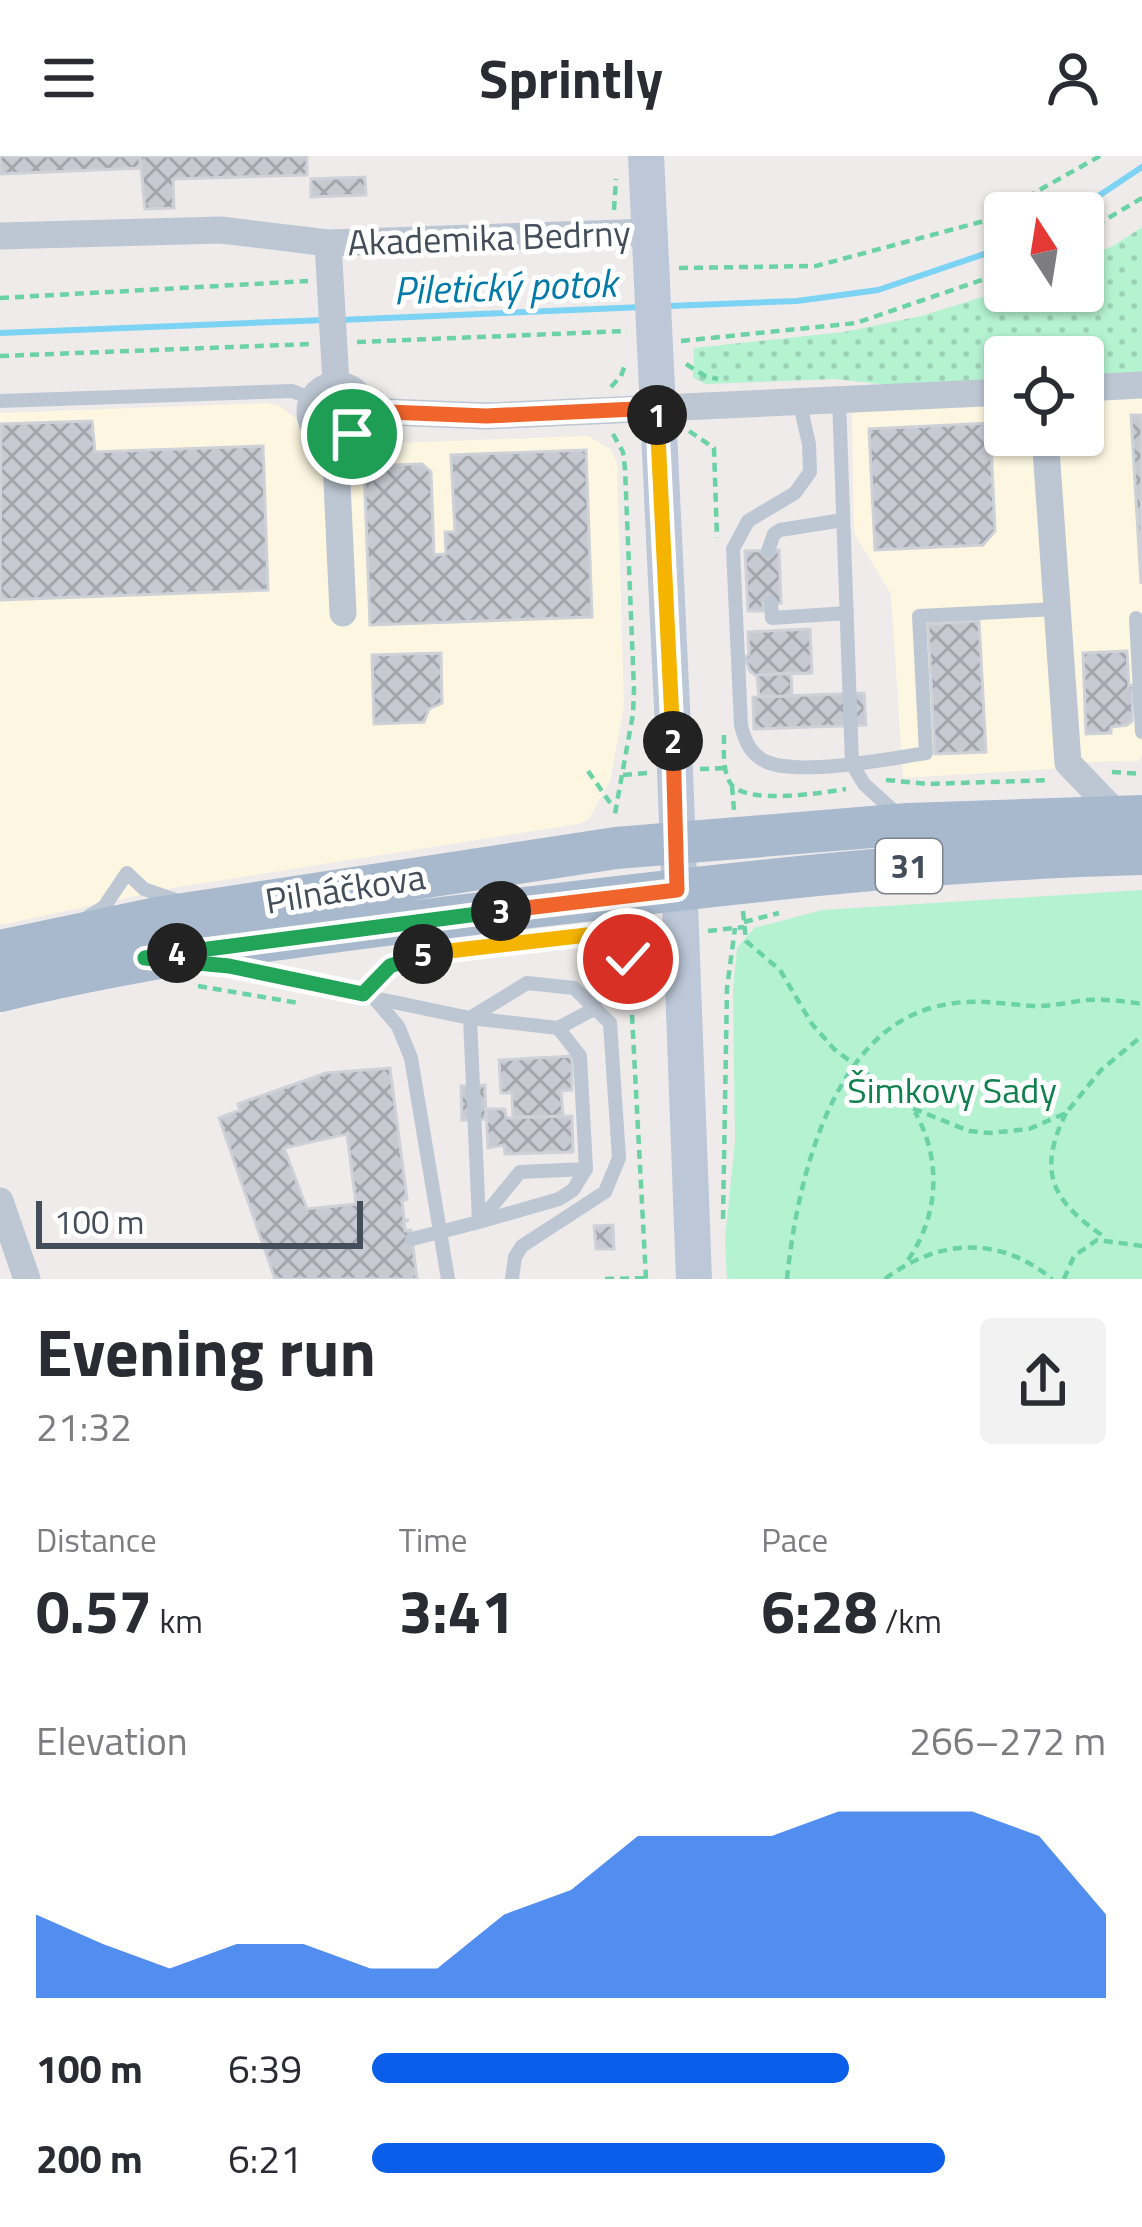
<!DOCTYPE html>
<html lang="en">
<head>
<meta charset="utf-8">
<style>
	:root { --surface:#fff; --page:#f2f2f3; --text:#2b2b33; --muted:#7c7c81; --accent:#0a5eea }
	body { margin:0; font-family:"Titillium Web",sans-serif; background:var(--page); color:var(--text); height:100vh; display:flex; flex-direction:column; font-size:45px; white-space:nowrap }
	* { box-sizing:border-box; margin:0 }
	p { font-size:39px; color:var(--muted) }
	.icon { flex:none; width:66px; height:66px; fill:none; stroke:currentColor; stroke-width:2; stroke-linecap:round; stroke-linejoin:round }
	.map { position:relative; height:1123px; overflow:hidden }
	.drawer { display:flex; flex-direction:column; background:var(--surface); flex:1 }
	.drawer>* { flex:none }
	.needle { width:78px; rotate:348deg }
	.tools { position:absolute; left:984px; top:36px; display:grid; gap:24px }
	.tools a { display:grid; place-items:center; width:120px; height:120px; border-radius:12px; background:var(--surface); box-shadow:0 3px 9px #0004; font-size:60px }
	.scale { position:absolute; left:36px; bottom:30px; width:327px; box-sizing:border-box; padding-left:12px; border:6px solid #434e5a; border-top:0; font-size:33px; line-height:42px; white-space:nowrap; color:#434e5a; -webkit-text-stroke:9px #fff; paint-order:stroke }
	.pin { position:absolute; display:grid; place-items:center; width:102px; height:102px; color:#fff; margin:-51px; border:6px solid #fff; border-radius:50%; box-shadow:0 3px 12px #0007 }
	.km { position:absolute; width:60px; height:60px; margin:-30px; border-radius:50%; background:#222; color:#fff; font-size:33px; line-height:60px; text-align:center }
	.round { display:grid; place-items:center; flex:none; width:126px; height:126px; border-radius:12px; background:var(--page) }
	.overview { display:flex; align-items:center; justify-content:space-between; height:204px; padding:0 36px }
	h1 { font-size:66px; font-weight:700; line-height:90px }
	.figures { display:grid; grid-template-columns:repeat(3,1fr); gap:18px; height:204px; padding:12px 36px }
	.figures div { display:grid; align-content:center }
	.figures b { font-size:60px; font-weight:700 }
	.figures small { font-size:33px; font-weight:400 }
	.figures p { font-size:33px }
	.chart { height:336px; padding:24px 36px }
	.chart p { display:flex; justify-content:space-between }
	.chart svg { width:100%; height:216px; margin-top:12px; fill:var(--accent); opacity:.7 }
	ul { padding:0 36px; list-style:none; font-size:39px }
	li { display:grid; grid-template-columns:192px 144px 1fr; align-items:center; height:90px }
	li i { height:30px; border-radius:15px; background:var(--accent) }
	header { display:flex; justify-content:space-between; align-items:center; height:156px; padding:0 36px; background:var(--surface); font-size:54px; font-weight:700 }
	.map>svg:first-child { display:block }
	.commercial { fill:#fdf7e1 }
	.grass { fill:url(#grass-dots) }
	.park { fill:#b4f2d0 }
	.lines { fill:none; stroke-linecap:round; stroke-linejoin:round }
	.stream { stroke:#7dd3f3; stroke-width:6 }
	.building { fill:url(#building-cross-hatch); stroke:#cfd1d8; stroke-width:3; fill-rule:evenodd }
	.path { stroke:#6ad2a5; stroke-width:4.5; stroke-dasharray:9 6; stroke-linecap:butt }
	.lane { stroke:#bdc7d3; stroke-width:14 }
	.street { stroke:#bdc7d3; stroke-width:27 }
	.secondary { stroke:#bcc7d7; stroke-width:36 }
	.primary { stroke:#a8b9ce; stroke-width:42 }
	.split-1-casing { stroke:#fff; stroke-width:24 }
	.split-2-casing { stroke:#fff; stroke-width:24 }
	.split-3-casing { stroke:#fff; stroke-width:24 }
	.split-4-casing { stroke:#fff; stroke-width:24 }
	.split-5-casing { stroke:#fff; stroke-width:24 }
	.split-6-casing { stroke:#fff; stroke-width:24 }
	.split-1 { stroke:#f0652b; stroke-width:15 }
	.split-2 { stroke:#f5b400; stroke-width:15 }
	.split-3 { stroke:#f0652b; stroke-width:15 }
	.split-4 { stroke:#22a559; stroke-width:15 }
	.split-5 { stroke:#22a559; stroke-width:15 }
	.split-6 { stroke:#f5b400; stroke-width:15 }
	.labels { text-anchor:middle; dominant-baseline:central; stroke-width:10; stroke-linejoin:round; paint-order:stroke }
	.shield { fill:#fff; stroke:#7b838c; stroke-width:3 }
	.shield-label { font-size:33px; font-weight:bold; fill:#434e5a }
	.street-label { font-size:36px; fill:#434e5a; stroke:#fff }
	.park-label { font-size:36px; fill:#0f804e; stroke:#fff }
	.water-label { font-size:39px; font-style:italic; fill:#017aa8; stroke:#fff }
</style>
</head>
<body>
<header><svg class="icon" aria-label="menu" viewBox="0 0 24 24"><path d="M4 6h16M4 12h16M4 18h16"/></svg>Sprintly<svg class="icon" aria-label="person" viewBox="0 0 24 24"><circle cx="12" cy="8" r="4"/><path d="M4 21q1-7 8-7t8 7"/></svg></header>
<div class="map">
<svg width="1142" height="1123" viewBox="0 0 1142 1123">
	<defs>
		<pattern id="grass-dots" width="8" height="8" patternUnits="userSpaceOnUse" patternTransform="scale(3)"><rect width="8" height="8" fill="#b4f2d0"/><path d="M2 2h.1M6 6h.1" fill="none" stroke="#9cd1b5" stroke-width="1.8" stroke-linecap="round"/></pattern>
		<pattern id="building-cross-hatch" width="8" height="8" patternUnits="userSpaceOnUse" patternTransform="scale(3)"><rect width="8" height="8" fill="#c7cad2"/><path d="M0 0l8 8M0 8l8-8" fill="none" stroke="#a3a6ad"/></pattern>
	</defs>
	<rect width="100%" height="100%" fill="#efebeb"/>
	<!-- commercial -->
	<path class="commercial" d="M1142 241V598L1139 605 1085 606 1053 613 903 622 891 438 854 377 852 255 1005 248V279H1083V244Z
		M268 247 280 250 299 265 312 290 588 280 610 293 617 307 624 550 610 625 589 663 578 668 178 731 0 769V257Z"/>
	<!-- grass -->
	<path class="grass" d="M1142 71V218L1083 221V201H1005V225L897 230 835 223 706 228 693 222 694 192 844 176 921 160 1005 134 1083 135V102L1113 90Z"/>
	<!-- park -->
	<path class="park" d="M1142 734V1123H727L725 1083 735 985 733 835 737 792 754 772 822 754Z"/>
	<g class="lines">
		<!-- stream -->
		<path class="stream" d="M1073 57 1142 11
			M669 150 797 145 878 134 1005 91
			M339 164 643 151
			M0 177 326 164"/>
	</g>
	<!-- building -->
	<path class="building" d="M0 0H140V12L0 18Z
		M140 0H307V19L173 23 174 52 145 53Z
		M365 21 366 39 311 41V23Z
		M1131 259H1142L1141 428Z
		M92 265 95 296 263 290 268 434 0 444 1 268Z
		M990 267 995 375 983 389 875 394 869 273Z
		M586 294 592 461 370 469 364 310 422 308 431 316 434 399 446 398 445 376H455L451 299Z
		M779 394 781 447 763 448V455H748L745 395Z
		M979 465 986 596 935 598 928 468Z
		M810 473 812 517 755 519 750 515 745 502 749 498 748 476Z
		M1127 495 1129 530 1133 529 1132 565 1127 569 1111 571V577L1086 578 1083 497Z
		M441 497 442 547 429 553 424 566 374 568 372 499Z
		M791 517 792 540 759 541 757 519Z
		M864 537 866 569 754 573 753 541Z
		M572 900V934L561 935 563 960 513 961 512 937H501L499 904Z
		M390 912 407 1043 402 1045 404 1064H409L404 1065 405 1075 411 1074 417 1123H275L219 962 240 954 238 948 326 917ZM347 978 356 1048 307 1053 284 992Z
		M485 929 486 963 462 964 461 930Z
		M486 953H505L506 962 572 960 573 996 505 998 504 989 488 992Z
		M613 1069 614 1093H596L594 1070Z"/>
	<g class="lines">
		<!-- path -->
		<path class="path" d="M614 54 616 23
			M1083 77 1142 42
			M679 112 816 110 984 65 1100 0
			M0 142 308 125
			M681 185 856 167 1005 116
			M357 186 627 175
			M0 200 310 188
			M686 208 705 220 718 223
			M611 231 621 220 626 206
			M689 275 714 292 717 382
			M613 278 623 296 625 313 634 533 633 558 614 663
			M724 579C724 594 722 615 731 628 746 649 822 637 846 633
			M700 613 725 612
			M588 615 613 651
			M1112 616 1142 618
			M623 619 647 617
			M886 624 928 628 1049 624
			M732 630 734 654
			M743 755 746 785 780 814 812 868 834 893 912 952 969 975 990 977 1029 973 1066 957 1101 914 1142 880
			M744 766 779 757
			M621 770 629 803 646 1123
			M708 775 744 771
			M577 780 655 779
			M375 823 416 799
			M198 830 299 847
			M1066 957C1036 1018 1053 1046 1106 1082
			M723 1063 727 832 735 772
			M908 1104C939 1059 942 1004 915 956
			M605 1123 646 1122
			M787 1123C796 1032 829 881 931 852 971 841 993 847 1032 850 1050 851 1069 846 1087 844 1105 843 1124 845 1142 848
			M885 1123C938 1083 999 1079 1052 1123
			M1064 1123 1074 1100 1097 1084 1142 1090"/>
		<!-- lane -->
		<path class="lane" d="M839 243 852 608 864 628 897 658
			M799 244 809 288 810 316 795 337 748 365 733 393 741 569C745 586 751 599 767 606 799 620 890 603 926 597L919 460 1058 453
			M0 245 292 235 313 243
			M768 395 774 378 780 374 843 364
			M771 447 772 462 847 457
			M1136 462 1142 576
			M89 760 104 751 127 717 144 733 176 744
			M216 809 470 862 558 872
			M373 841 398 870 411 902 448 1123
			M479 1066 559 1043 573 1034 586 1013 580 900 558 872 596 852
			M479 1066 520 1016 586 1013
			M412 1083 479 1066 470 862 527 827 574 832 610 867 619 1002 605 1036 522 1090 515 1101 512 1123"/>
		<!-- street -->
		<path class="street" d="M0 80 221 74 328 87 649 76
			M328 87 336 228
			M310 256a27 27 0 1 1 54 0a27 27 0 1 1-54 0Z
			M1083 232 1142 229
			M364 255 486 260 1005 236
			M1045 279 1068 607 1119 660
			M335 283 343 457
			M0 1045 27 1123"/>
		<!-- secondary -->
		<path class="secondary" d="M646 0 675 615 694 1123"/>
		<!-- primary -->
		<path class="primary" d="M0 795 157 762 616 692 908 668 1142 660
			M0 835C178 792 359 772 541 750 741 726 941 703 1142 698"/>
	</g>
	<g class="lines">
		<defs>
			<path id="split-1" d="M352 278 363 264 364 255 486 260 657 252V259"/>
			<path id="split-2" d="M657 259 673 585"/>
			<path id="split-3" d="M501 755 677 734 673 585"/>
			<path id="split-4" d="M177 797 501 755"/>
			<path id="split-5" d="M177 797 145 802 229 810 363 838 390 810 423 798"/>
			<path id="split-6" d="M423 798 587 779 622 782 628 803"/>
		</defs>
		<!-- split-1 casing -->
		<use href="#split-1" class="split-1-casing"/>
		<!-- split-2 casing -->
		<use href="#split-2" class="split-2-casing"/>
		<!-- split-3 casing -->
		<use href="#split-3" class="split-3-casing"/>
		<!-- split-4 casing -->
		<use href="#split-4" class="split-4-casing"/>
		<!-- split-5 casing -->
		<use href="#split-5" class="split-5-casing"/>
		<!-- split-6 casing -->
		<use href="#split-6" class="split-6-casing"/>
		<!-- split-1 -->
		<use href="#split-1" class="split-1"/>
		<!-- split-2 -->
		<use href="#split-2" class="split-2"/>
		<!-- split-3 -->
		<use href="#split-3" class="split-3"/>
		<!-- split-4 -->
		<use href="#split-4" class="split-4"/>
		<!-- split-5 -->
		<use href="#split-5" class="split-5"/>
		<!-- split-6 -->
		<use href="#split-6" class="split-6"/>
	</g>
	<g class="labels">
		<!-- shield labels -->
		<rect class="shield" x="876" y="683" width="66" height="54" rx="9"/>
		<g class="shield-label">
			<text x="909" y="710">31</text>
		</g>
		<!-- street labels -->
		<g class="street-label">
			<text transform="translate(489 81) rotate(-2)">Akademika Bedrny</text>
			<text transform="translate(345 732) rotate(-9)">Pilnáčkova</text>
		</g>
		<!-- park labels -->
		<g class="park-label">
			<text x="952" y="933">Šimkovy Sady</text>
		</g>
		<!-- water labels -->
		<g class="water-label">
			<text transform="translate(505 130) rotate(-2)">Piletický potok</text>
		</g>
	</g>
</svg>
<div class="tools">
<a><svg class="needle" viewBox="-14 -14 28 28"><path d="M0-13l5 13h-10z" fill="#e53935"/><path d="M0 13l5-13h-10z" fill="#7c7c81"/></svg></a>
<a><svg class="icon" aria-label="locate" viewBox="0 0 24 24"><circle cx="12" cy="12" r="6"/><path d="M12 2v4M12 18v4M2 12h4M18 12h4"/></svg></a>
</div>
<div class="scale">100 m</div>
<div class="pin" style="left:352px;top:278px;background:#1e9e55"><svg class="icon" aria-label="arrive" viewBox="0 0 24 24"><path d="M6 21V4h12l-3 4 3 4H6"/></svg></div>
<div class="pin" style="left:628px;top:803px;background:#d93025"><svg class="icon" aria-label="check" viewBox="0 0 24 24"><path d="M5 12l5 5 9-10"/></svg></div>
<b class="km" style="left:657px;top:259px">1</b>
<b class="km" style="left:673px;top:585px">2</b>
<b class="km" style="left:501px;top:755px">3</b>
<b class="km" style="left:177px;top:797px">4</b>
<b class="km" style="left:423px;top:798px">5</b>
</div>
<section class="drawer">
<div class="overview"><div><h1>Evening run</h1><p>21:32</p></div><a class="round"><svg class="icon" aria-label="share" viewBox="0 0 24 24"><path d="M12 15V3M7 8l5-5 5 5M5 13v7h14v-7"/></svg></a></div>
<div class="figures">
<div><p>Distance</p><b>0.57<small> km</small></b></div>
<div><p>Time</p><b>3:41</b></div>
<div><p>Pace</p><b>6:28<small> /km</small></b></div>
</div>
<div class="chart"><p><span>Elevation</span>266–272 m</p>
<svg viewBox="0 0 160 44" preserveAspectRatio="none"><path d="M0 44V27L10 33L20 38L30 33L40 33L50 38L60 38L70 27L80 22L90 11L100 11L110 11L120 6L130 6L140 6L150 11L160 27V44z"/></svg>
</div>
<ul>
<li><b>100 m</b>6:39<i style="width:65%"></i></li>
<li><b>200 m</b>6:21<i style="width:78%"></i></li>
</ul>
</section>
</body>
</html>
